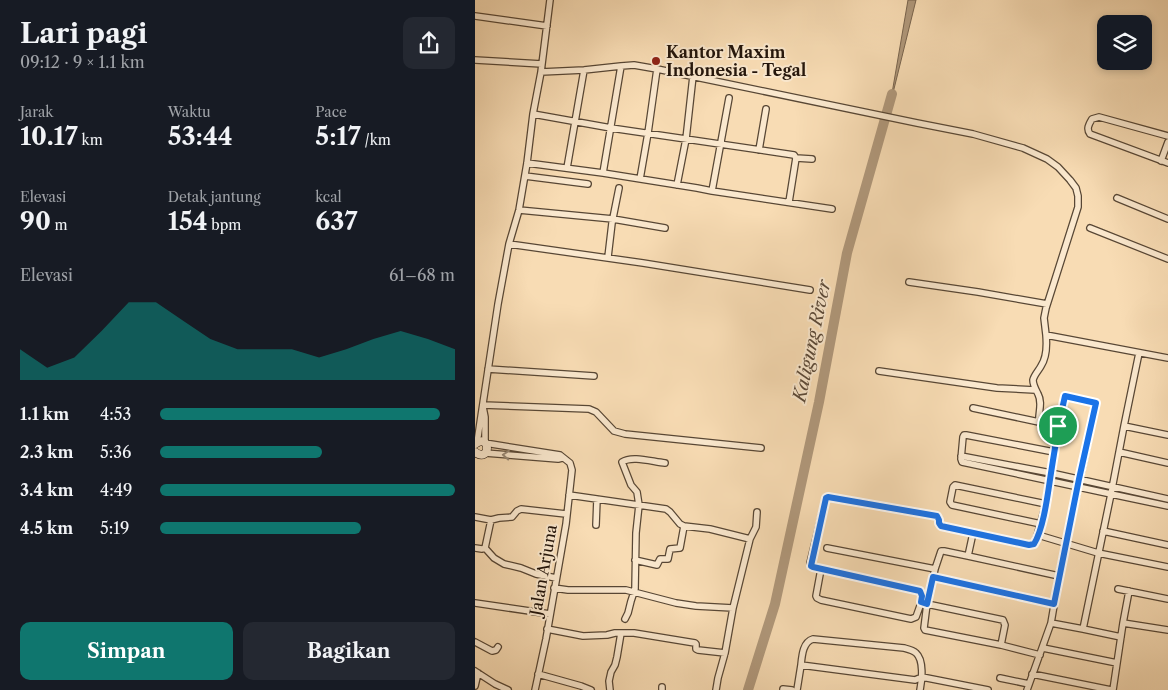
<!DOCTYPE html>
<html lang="id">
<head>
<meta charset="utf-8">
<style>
	:root { --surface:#171b24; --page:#242831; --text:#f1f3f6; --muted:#9ea1a6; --accent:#0f766e }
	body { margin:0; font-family:"Libre Caslon Text",serif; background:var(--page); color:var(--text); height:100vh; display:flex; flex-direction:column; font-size:19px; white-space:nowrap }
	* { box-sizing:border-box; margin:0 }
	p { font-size:16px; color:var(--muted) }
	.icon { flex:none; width:28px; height:28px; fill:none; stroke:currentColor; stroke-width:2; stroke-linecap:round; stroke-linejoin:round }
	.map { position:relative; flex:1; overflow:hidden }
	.side { display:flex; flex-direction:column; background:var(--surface); width:475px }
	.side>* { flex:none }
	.tools { position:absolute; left:622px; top:15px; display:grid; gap:10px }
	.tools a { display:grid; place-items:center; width:55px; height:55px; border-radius:10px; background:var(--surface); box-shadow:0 2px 8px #0003; font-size:25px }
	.pin { position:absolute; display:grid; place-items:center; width:42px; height:42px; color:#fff; margin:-21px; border:2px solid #fff; border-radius:50%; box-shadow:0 1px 5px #0007 }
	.round { display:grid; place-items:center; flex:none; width:52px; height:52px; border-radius:10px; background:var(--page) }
	.summary { display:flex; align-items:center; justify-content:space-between; height:85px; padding:0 20px }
	h1 { font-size:28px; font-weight:700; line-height:38px }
	.metrics { display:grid; grid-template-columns:repeat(3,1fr); gap:8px; height:85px; padding:5px 20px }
	.metrics div { display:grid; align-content:center }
	.metrics b { font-size:25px; font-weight:700 }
	.metrics small { font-size:14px; font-weight:400 }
	.metrics p { font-size:14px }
	.chart { height:140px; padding:10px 20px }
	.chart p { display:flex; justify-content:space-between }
	.chart svg { width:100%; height:90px; margin-top:5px; fill:var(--accent); opacity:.7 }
	.button { display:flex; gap:10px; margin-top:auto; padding:10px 20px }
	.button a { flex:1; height:58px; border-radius:10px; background:var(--accent); color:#fff; font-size:20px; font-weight:700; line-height:58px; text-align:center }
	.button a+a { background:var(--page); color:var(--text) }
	ul { padding:0 20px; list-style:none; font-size:16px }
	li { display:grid; grid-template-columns:80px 60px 1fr; align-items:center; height:38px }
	li i { height:12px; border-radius:6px; background:var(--accent) }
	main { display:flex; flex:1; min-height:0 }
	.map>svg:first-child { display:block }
	.water { fill:#b0987b; stroke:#78644e }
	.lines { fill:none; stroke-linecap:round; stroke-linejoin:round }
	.river { stroke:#b0987b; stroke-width:10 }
	.street-casing { stroke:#584735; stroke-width:8 }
	.secondary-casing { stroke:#23150b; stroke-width:9 }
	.street { stroke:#fae8ce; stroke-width:5.5 }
	.secondary { stroke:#fae8ce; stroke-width:8 }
	.oneway { stroke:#998976 }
	.route-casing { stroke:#fff; stroke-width:10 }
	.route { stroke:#1a73e8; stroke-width:6 }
	.poi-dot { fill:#8f2418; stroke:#fae8ce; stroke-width:2 }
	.labels { text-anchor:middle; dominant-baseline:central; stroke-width:4; stroke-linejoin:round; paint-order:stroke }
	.poi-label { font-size:16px; font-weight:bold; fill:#23150b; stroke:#fae8ce; text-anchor:start }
	.street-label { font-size:16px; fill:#23150b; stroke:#fae8ce }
	.water-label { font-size:18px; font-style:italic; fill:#5b4938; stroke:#fae8ce }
</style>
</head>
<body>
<main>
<section class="side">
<div class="summary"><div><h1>Lari pagi</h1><p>09:12 · 9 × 1.1 km</p></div><a class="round"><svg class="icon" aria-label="share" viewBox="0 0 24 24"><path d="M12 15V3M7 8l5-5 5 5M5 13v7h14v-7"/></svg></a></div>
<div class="metrics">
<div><p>Jarak</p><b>10.17<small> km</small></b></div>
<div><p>Waktu</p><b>53:44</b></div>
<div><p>Pace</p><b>5:17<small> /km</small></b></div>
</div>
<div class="metrics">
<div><p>Elevasi</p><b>90<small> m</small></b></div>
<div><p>Detak jantung</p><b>154<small> bpm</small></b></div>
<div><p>kcal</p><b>637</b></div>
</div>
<div class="chart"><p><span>Elevasi</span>61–68 m</p>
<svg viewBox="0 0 160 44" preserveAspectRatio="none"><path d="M0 44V29L10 38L20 33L30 20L40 6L50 6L60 15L70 24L80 29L90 29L100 29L110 33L120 29L130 24L140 20L150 24L160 29V44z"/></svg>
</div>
<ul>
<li><b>1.1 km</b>4:53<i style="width:95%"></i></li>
<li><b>2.3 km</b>5:36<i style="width:55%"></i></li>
<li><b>3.4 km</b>4:49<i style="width:100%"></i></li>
<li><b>4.5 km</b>5:19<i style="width:68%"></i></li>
</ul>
<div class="button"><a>Simpan</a><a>Bagikan</a></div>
</section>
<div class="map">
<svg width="693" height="690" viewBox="0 0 693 690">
	<rect width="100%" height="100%" fill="#f8dcb4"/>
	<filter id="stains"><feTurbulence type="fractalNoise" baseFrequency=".004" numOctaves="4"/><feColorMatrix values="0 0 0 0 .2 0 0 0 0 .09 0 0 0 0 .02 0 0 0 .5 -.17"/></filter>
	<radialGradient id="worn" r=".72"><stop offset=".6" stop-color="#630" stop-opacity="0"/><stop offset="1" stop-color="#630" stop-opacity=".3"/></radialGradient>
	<!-- water -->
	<path class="water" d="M433 0H441L415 105Z"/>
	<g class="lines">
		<!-- river -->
		<path class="river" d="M273 690 300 604 344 402 372 253 417 94"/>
		<defs>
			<path id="street" d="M0 16 72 26
				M0 60 67 64
				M66 72 109 70 146 66 159 65 182 69 442 123 498 134 548 148 572 159 583 167 595 180 601 188 603 196V207L571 308 569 318 571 335 693 358
				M58 114 136 128 319 155 321 158 314 202
				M693 136 624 117 617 119C614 124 611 129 615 134L693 163
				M284 150 291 109
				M321 158 337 159
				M686 161 693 142
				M52 163 128 173 222 188 237 191 357 209
				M92 168 109 70
				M128 173 146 66
				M50 176 113 184
				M165 179 173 133 182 69
				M202 185 211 139 218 76
				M237 191 254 98
				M642 198 693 219
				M44 210 138 219 190 228
				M615 228 693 259
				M34 244 168 263 335 290
				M133 257 137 223 144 188
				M434 282 503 292 572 304
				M571 335C572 346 572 357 566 366 564 370 559 375 558 380 558 385 561 390 563 394 568 403 563 413 564 422L583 426
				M13 369 119 376
				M404 371 522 388 560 390
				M8 405 114 409 121 412 139 431 150 434 286 448
				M8 407 10 417V443L85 455 95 463 97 470 91 524 71 639 60 690
				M498 408 564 422
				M649 426 693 435
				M2 443 23 304 34 244 44 210 52 163 58 114 66 72 75 0
				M579 452 491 435H489L488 437 486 459 487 462 636 494 649 426 664 353
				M644 452 693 463
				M10 453 83 459 87 458
				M486 456 576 473 693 499
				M94 495 191 509 195 512 205 524 209 526 235 529 275 539 258 608 250 653 243 678 241 690
				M0 517 16 520 24 518 37 517 42 511 46 509 91 514
				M566 524 477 505 475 502 478 487 480 485 571 504
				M121 525 122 499
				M628 531 693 545
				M563 535 623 553 693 567
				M275 539 281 527 282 512
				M0 548 7 549 10 548 16 520
				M10 548 19 558 29 564 46 568 61 574 81 578
				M352 548 460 569
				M493 556 469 551H466L460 569 452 604 528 620 530 625 526 645 565 655
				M160 560 182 565 185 559H193L195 549 205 548 209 526
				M346 569 337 566 335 563 351 498 353 497 462 516 464 519V523L466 526 498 533
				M458 577 579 604
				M79 588 93 590H151L201 603 221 606 258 608
				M643 589 693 599
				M0 603 75 614
				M446 603 441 617 436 619 346 600 342 598 341 596 346 569 445 591 447 596 446 603 452 604 449 628 450 630 526 645
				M150 619 153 613 156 601 160 589 161 533 164 505 162 492 156 485 147 462C157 455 178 462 190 463
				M576 623 608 629 636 494 693 506
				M648 623 654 591
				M72 629 108 636 132 635 140 633H159L220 643 221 644V649L223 650 250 653
				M608 629 646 637
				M0 642 17 651 21 650 23 647
				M568 648 642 663
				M326 665C327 655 328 642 338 639L429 648C433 649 438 650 441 653 449 660 447 680 445 690
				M0 671 20 684 33 690
				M63 674 106 686 116 690
				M557 674 636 690
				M525 678 554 684
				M0 686 3 673
				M308 689 317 690
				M135 690 134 681 136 672 140 665 142 657 146 633
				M187 690V687
				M322 690 326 665 440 680 447 677 513 690
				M552 690 576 623 584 576 621 403 590 396 583 426 571 504 560 543 557 545H554L498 533 493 556 584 576
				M638 690 648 623 693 630"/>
			<path id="secondary" d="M0 444C16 432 16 464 0 452"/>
		</defs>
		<!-- street casing -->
		<use href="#street" class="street-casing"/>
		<!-- secondary casing -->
		<use href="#secondary" class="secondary-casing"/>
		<!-- street -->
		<use href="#street" class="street"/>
		<!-- secondary -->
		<use href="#secondary" class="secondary"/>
	</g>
	<!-- one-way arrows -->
	<defs><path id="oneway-chevron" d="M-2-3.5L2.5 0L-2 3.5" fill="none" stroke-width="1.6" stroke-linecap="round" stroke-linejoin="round" transform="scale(1.25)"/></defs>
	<use class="oneway" href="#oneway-chevron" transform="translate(31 455) rotate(-176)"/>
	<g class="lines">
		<defs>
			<path id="route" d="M590 396 621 403 604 479 579 604 458 577 452 604 446 602 447 596 445 591 338 567 336 566 351 498 353 497 462 516 464 520V523L466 526 554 545 559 544C569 528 573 492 576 473 580 447 584 422 590 396Z"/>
		</defs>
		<!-- route casing -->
		<use href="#route" class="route-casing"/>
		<!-- route -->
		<use href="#route" class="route"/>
	</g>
	<!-- markers -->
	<circle class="poi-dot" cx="181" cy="61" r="5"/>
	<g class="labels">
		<!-- poi labels -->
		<g class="poi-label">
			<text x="191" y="52">Kantor Maxim<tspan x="191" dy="18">Indonesia - Tegal</tspan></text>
		</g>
		<!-- street labels -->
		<g class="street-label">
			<text transform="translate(68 570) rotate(-80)">Jalan Arjuna</text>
		</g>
		<!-- water labels -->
		<g class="water-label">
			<text transform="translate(337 341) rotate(-78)">Kaligung River</text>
		</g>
	</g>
	<rect width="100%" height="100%" filter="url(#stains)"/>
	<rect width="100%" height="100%" fill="url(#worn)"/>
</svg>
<div class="tools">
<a><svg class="icon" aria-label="layers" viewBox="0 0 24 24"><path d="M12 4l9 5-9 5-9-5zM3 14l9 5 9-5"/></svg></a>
</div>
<div class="pin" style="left:583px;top:426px;background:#1e9e55"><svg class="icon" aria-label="arrive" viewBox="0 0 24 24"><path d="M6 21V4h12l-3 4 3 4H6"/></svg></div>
</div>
</main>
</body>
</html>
